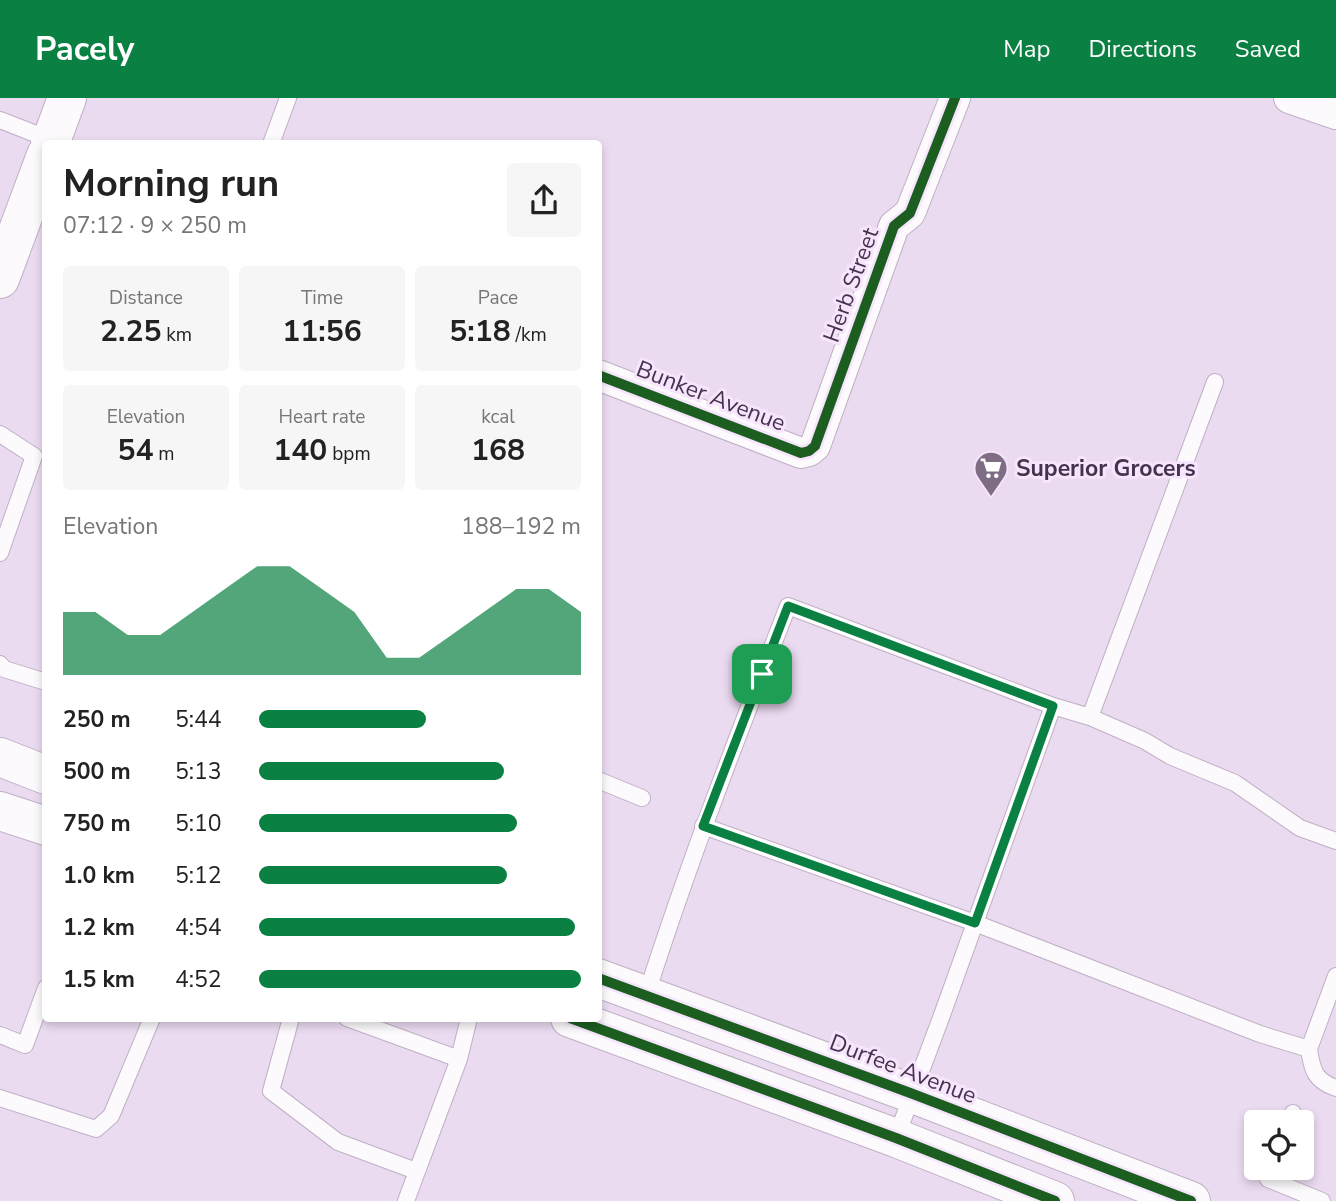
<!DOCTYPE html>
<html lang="en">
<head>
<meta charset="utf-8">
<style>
	:root { --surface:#fff; --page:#f6f6f6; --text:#222; --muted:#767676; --accent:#0b8043 }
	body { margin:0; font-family:"Nunito Sans",sans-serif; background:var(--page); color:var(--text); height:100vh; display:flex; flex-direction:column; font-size:26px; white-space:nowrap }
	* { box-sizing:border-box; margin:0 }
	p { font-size:23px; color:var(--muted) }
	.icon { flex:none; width:38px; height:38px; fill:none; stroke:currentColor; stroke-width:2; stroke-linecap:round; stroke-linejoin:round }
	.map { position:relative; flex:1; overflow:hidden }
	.side { position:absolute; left:42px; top:42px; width:560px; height:882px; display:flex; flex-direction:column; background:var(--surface); border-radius:7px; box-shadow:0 4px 10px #0003 }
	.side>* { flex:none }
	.buttons { position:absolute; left:1244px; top:1012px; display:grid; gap:14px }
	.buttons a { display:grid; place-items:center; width:70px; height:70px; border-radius:7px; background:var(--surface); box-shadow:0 4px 10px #0003; font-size:35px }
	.pin { position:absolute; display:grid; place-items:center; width:60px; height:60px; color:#fff; margin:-30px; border-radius:14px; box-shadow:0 4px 10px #0006 }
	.round { display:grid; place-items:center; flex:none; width:74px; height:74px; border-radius:7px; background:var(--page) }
	.summary { display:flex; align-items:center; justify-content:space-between; height:119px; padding:0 21px }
	h1 { font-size:38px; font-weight:700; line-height:52px }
	.metrics { display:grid; grid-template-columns:repeat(3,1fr); gap:10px; height:119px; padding:7px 21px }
	.metrics div { display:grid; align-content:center; border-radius:7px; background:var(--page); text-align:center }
	.metrics b { font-size:30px; font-weight:700 }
	.metrics small { font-size:19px; font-weight:400 }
	.metrics p { font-size:19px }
	.chart { height:196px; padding:14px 21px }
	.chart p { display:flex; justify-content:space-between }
	.chart svg { width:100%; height:126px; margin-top:7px; fill:var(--accent); opacity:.7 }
	ul { padding:0 21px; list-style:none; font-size:23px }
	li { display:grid; grid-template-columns:112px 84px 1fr; align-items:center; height:52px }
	li i { height:18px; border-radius:9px; background:var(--accent) }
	header { display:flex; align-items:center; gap:42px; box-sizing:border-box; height:98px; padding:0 35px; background:var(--accent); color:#fff }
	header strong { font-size:33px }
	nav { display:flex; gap:38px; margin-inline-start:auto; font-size:24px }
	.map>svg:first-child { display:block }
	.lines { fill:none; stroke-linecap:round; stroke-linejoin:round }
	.service-casing { stroke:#bfb0c4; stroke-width:18 }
	.minor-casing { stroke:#bfb0c4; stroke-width:32 }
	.tertiary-casing { stroke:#bfb0c4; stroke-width:40 }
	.secondary-casing { stroke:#bfb0c4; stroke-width:40 }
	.service { stroke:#fcfafd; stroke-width:16 }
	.minor { stroke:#fcfafd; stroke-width:30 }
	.tertiary { stroke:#fcfafd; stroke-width:38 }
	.secondary { stroke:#fcfafd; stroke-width:38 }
	.cycleway-casing { stroke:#f7e4fd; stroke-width:15 }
	.cycleway { stroke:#1b5e20; stroke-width:10 }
	.route-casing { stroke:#fff; stroke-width:14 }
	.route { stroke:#0b8043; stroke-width:9 }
	.labels { text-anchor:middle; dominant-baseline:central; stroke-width:6; stroke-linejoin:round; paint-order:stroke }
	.street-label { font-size:23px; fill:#45324b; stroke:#f7e4fd }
	.poi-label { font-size:23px; font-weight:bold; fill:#45324b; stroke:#f7e4fd; text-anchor:start }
</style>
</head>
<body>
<header>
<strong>Pacely</strong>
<nav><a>Map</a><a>Directions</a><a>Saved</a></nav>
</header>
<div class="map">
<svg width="1336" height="1103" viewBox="0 0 1336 1103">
	<rect width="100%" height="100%" fill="#ebdbf1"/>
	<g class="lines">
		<defs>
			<path id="service" d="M0 22 51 42
				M271 46 288 0
				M0 336 34 358 0 455
				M0 566 4 571 46 584
				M1090 619 1215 284
				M598 682 642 700
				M703 728 975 825 1260 936 1309 951 1336 878
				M646 898C688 766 738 637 788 508L1053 608 1090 619 1145 643 1170 658 1235 685 1300 730 1336 743
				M291 920 271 993 338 1044 416 1073
				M347 920 459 961
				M0 937 25 947 46 890
				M1309 951C1312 972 1315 983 1336 990
				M0 1000 96 1031 111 1018 152 920
				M1289 1024 1293 1015
				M896 1040 942 917 1053 608
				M1272 1069 1268 1081 1322 1103
				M406 1103 459 961 469 920"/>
			<path id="minor" d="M1289 0 1336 16
				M598 277 801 355 809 353 815 348 894 128 910 115 955 0"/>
			<path id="tertiary" d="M50 46 67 0
				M0 181 46 57"/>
			<path id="secondary" d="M0 659 46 677
				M0 713 46 728
				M598 880 913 996 1191 1103
				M570 920 896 1040 1055 1103"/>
		</defs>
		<!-- service casing -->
		<use href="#service" class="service-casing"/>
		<!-- minor casing -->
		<use href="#minor" class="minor-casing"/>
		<!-- tertiary casing -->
		<use href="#tertiary" class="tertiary-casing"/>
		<!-- secondary casing -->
		<use href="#secondary" class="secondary-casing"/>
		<!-- service -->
		<use href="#service" class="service"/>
		<!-- minor -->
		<use href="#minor" class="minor"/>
		<!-- tertiary -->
		<use href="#tertiary" class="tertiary"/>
		<!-- secondary -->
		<use href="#secondary" class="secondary"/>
		<defs>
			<path id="cycleway" d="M598 277 801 355 809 353 815 348 894 128 910 115 955 0
				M598 880 913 996 1191 1103
				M570 920 896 1040 1055 1103"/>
		</defs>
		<!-- cycleway casing -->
		<use href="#cycleway" class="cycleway-casing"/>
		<!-- cycleway -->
		<use href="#cycleway" class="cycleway"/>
	</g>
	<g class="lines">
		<defs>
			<path id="route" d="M788 508 1053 608 975 825 703 728Z"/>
		</defs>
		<!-- route casing -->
		<use href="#route" class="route-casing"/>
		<!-- route -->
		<use href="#route" class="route"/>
	</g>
	<!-- icons -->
	<defs>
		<symbol id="supermarket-pin" viewBox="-11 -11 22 30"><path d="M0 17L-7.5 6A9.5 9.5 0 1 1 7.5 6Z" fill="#7f6d85" stroke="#f7e4fd"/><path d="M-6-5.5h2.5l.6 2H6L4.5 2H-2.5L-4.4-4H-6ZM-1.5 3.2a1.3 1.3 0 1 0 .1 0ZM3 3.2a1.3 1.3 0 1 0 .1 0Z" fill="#fff"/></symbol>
	</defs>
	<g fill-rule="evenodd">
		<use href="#supermarket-pin" x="972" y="351" width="38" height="52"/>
	</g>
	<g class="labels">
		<!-- street labels -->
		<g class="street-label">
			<text transform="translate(851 187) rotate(-70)">Herb Street</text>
			<text transform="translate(711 298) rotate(21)">Bunker Avenue</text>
			<text transform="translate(903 971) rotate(21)">Durfee Avenue</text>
		</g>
		<!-- poi labels -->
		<g class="poi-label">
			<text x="1016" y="370">Superior Grocers</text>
		</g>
	</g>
</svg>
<div class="buttons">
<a><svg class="icon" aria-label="locate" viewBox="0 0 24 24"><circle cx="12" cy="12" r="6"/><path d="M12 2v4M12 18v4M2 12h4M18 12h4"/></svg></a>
</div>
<div class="pin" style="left:762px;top:576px;background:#1e9e55"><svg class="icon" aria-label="arrive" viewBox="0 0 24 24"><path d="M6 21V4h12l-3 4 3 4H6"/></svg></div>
<section class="side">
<div class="summary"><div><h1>Morning run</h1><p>07:12 · 9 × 250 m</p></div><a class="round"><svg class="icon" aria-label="share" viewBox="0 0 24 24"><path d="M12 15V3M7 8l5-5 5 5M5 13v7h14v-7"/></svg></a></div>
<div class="metrics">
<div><p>Distance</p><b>2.25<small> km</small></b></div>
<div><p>Time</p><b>11:56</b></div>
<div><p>Pace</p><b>5:18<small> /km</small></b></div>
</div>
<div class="metrics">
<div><p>Elevation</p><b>54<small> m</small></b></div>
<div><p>Heart rate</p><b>140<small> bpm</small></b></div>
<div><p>kcal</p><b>168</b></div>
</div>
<div class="chart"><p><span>Elevation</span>188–192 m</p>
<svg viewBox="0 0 160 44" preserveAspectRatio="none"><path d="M0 44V22L10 22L20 30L30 30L40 22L50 14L60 6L70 6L80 14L90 22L100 38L110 38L120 30L130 22L140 14L150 14L160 22V44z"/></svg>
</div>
<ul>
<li><b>250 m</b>5:44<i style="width:52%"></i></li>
<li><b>500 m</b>5:13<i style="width:76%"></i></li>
<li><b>750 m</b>5:10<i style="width:80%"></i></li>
<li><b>1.0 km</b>5:12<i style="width:77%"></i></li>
<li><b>1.2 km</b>4:54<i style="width:98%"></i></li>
<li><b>1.5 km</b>4:52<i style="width:100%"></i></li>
</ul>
</section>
</div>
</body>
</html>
